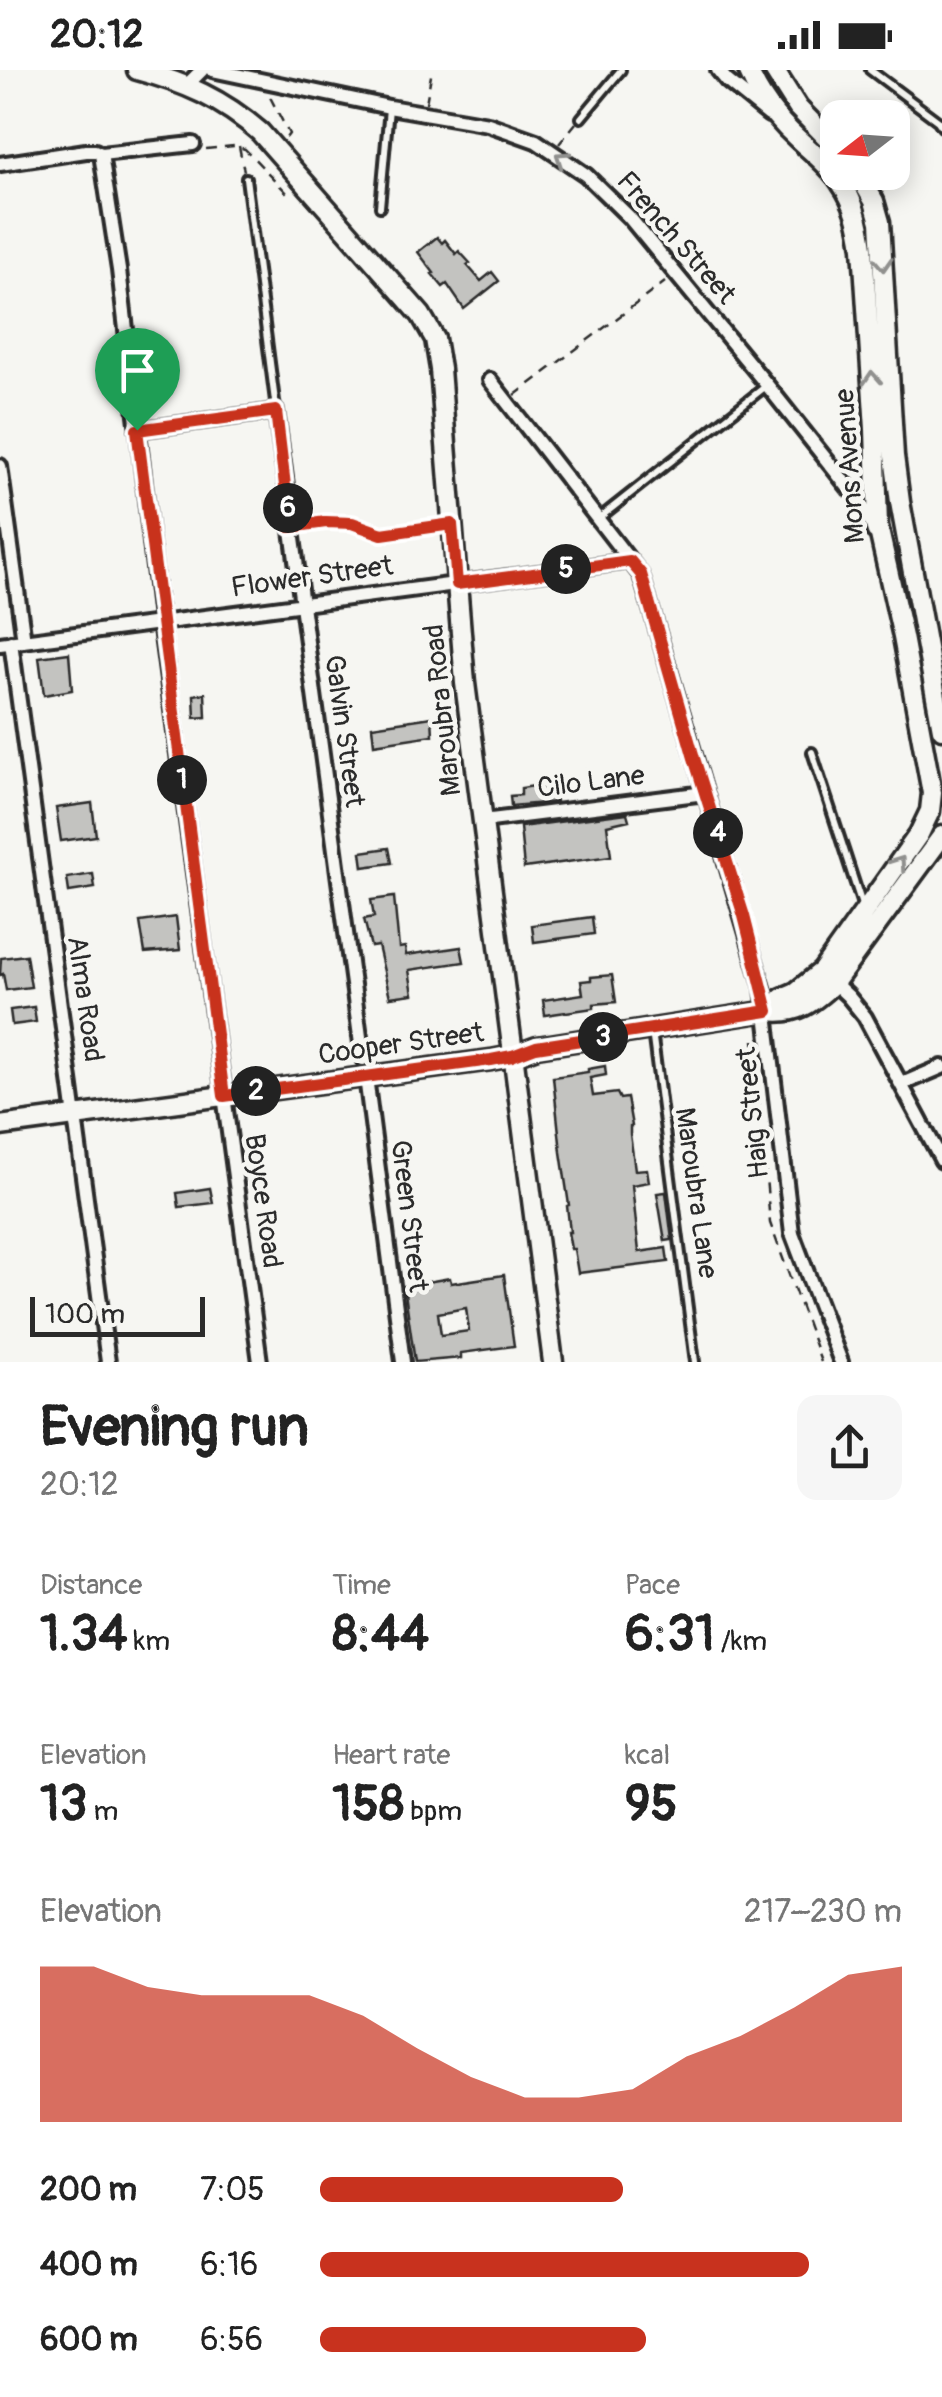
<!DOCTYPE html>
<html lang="en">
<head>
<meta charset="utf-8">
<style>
	:root { --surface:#fff; --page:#f6f6f6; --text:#222; --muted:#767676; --accent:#c8321e }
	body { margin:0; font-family:Pangolin,sans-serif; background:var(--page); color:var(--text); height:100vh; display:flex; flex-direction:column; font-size:38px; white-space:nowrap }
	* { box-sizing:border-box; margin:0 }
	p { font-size:32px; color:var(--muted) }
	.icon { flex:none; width:55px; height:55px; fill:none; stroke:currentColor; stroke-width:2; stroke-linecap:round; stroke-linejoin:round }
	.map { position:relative; height:1292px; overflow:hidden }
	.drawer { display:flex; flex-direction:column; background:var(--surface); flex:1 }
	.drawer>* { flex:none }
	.needle { width:65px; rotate:253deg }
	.buttons { position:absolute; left:820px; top:30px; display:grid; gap:20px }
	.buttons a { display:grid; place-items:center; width:90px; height:90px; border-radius:20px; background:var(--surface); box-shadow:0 5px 25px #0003; font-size:50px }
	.scale { position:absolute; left:30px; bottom:25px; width:175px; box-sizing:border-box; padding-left:10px; border:5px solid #2b2b2b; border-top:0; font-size:28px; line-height:35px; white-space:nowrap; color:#2b2b2b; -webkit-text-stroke:8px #f6f6f2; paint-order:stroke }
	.pin { position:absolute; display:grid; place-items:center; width:85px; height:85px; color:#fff; margin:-102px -42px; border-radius:50% 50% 50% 0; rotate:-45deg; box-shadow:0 0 10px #0007 }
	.pin .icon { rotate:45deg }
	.km { position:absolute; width:50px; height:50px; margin:-25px; border-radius:50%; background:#222; color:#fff; font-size:28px; line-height:50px; text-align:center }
	.round { display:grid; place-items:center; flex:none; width:105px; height:105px; border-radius:20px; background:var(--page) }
	.overview { display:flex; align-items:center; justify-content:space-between; height:170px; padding:0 40px }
	h1 { font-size:55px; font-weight:800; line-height:75px }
	.metrics { display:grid; grid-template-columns:repeat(3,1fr); gap:15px; height:170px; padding:10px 40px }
	.metrics div { display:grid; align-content:center }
	.metrics b { font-size:50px; font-weight:800 }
	.metrics small { font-size:28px; font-weight:400 }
	.metrics p { font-size:28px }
	.chart { height:280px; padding:20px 40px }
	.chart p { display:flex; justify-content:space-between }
	.chart svg { width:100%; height:180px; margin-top:10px; fill:var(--accent); opacity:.7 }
	ul { padding:0 40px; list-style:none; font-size:32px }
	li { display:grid; grid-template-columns:160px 120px 1fr; align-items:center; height:75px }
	li i { height:25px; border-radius:12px; background:var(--accent) }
	.status { display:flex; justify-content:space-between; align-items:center; height:70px; padding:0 50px; background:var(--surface); direction:ltr }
	.status svg { height:28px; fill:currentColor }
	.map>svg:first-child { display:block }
	.building { fill:#c3c3c0; stroke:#2b2b2b; stroke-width:2.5; fill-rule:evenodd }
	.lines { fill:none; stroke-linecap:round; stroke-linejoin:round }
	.lane-casing { stroke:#2b2b2b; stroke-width:14 }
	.street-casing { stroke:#2b2b2b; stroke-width:20 }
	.secondary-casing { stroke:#2b2b2b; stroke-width:25 }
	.path { stroke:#2b2b2b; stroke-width:2.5; stroke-dasharray:10 8; stroke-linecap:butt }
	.lane { stroke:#f6f6f2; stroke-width:6 }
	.street { stroke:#f6f6f2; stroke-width:12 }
	.secondary { stroke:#f6f6f2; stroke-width:18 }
	.oneway { stroke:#90908e }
	.route-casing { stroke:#fff; stroke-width:20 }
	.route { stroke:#c8321e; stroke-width:12 }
	.labels { text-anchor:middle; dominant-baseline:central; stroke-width:9; stroke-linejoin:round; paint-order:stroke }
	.street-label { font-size:28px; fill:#2b2b2b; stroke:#f6f6f2 }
</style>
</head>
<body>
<div class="status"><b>20:12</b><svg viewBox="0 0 49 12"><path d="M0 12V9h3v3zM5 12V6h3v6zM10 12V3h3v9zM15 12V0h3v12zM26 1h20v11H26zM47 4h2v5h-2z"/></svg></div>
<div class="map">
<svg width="942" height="1292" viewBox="0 0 942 1292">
	<rect width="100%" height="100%" fill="#f6f6f2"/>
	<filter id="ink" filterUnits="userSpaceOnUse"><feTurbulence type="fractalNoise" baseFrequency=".01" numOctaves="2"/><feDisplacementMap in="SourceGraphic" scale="20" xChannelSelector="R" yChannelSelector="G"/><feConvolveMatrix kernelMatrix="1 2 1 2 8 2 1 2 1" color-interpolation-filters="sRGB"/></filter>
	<g filter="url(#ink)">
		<!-- building -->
		<path class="building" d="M437 167 442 173 445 170 456 184 459 181 470 193 467 195 481 211 492 202 499 211 464 239 447 214 443 217 432 204 434 203 418 182Z
			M69 583 72 620 44 625 39 587Z
			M205 623 206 647 195 648 194 625Z
			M432 647 433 665 374 674 372 656Z
			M554 713 556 732 511 736 510 726 521 725V718Z
			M92 733 96 766 61 771 56 738Z
			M627 743 629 750 607 755 611 786 524 798 520 757Z
			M389 778 392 793 363 797 361 782Z
			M93 804 95 818 69 822 67 808Z
			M394 827 399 878 405 877 406 885 461 877 464 892 409 900 413 924 390 927 378 876 371 877 364 849 374 847 371 830Z
			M176 847 180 880 145 883 140 852Z
			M592 847 594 864 534 872 532 855Z
			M26 885 31 917 6 920 3 904 0 905 1 888Z
			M612 905 616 932 594 934V938L545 945 543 930 583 924 581 911 591 910V907Z
			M34 937 36 952 12 955 10 940Z
			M605 996 606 1005 590 1008 593 1026 617 1023 620 1029 627 1028 632 1056 630 1057V1064L635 1100 647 1099 649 1112 632 1115 639 1182 666 1178 668 1192 578 1203 574 1179H571L568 1162H570L567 1136 569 1135 561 1082 553 1007 588 1002V999Z
			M210 1118 213 1133 179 1137 177 1123Z
			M666 1122 672 1170 665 1171 657 1123Z
			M504 1205 514 1276 461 1283V1288L415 1292 404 1216 450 1208 451 1213ZM466 1238 469 1261 441 1265 438 1243Z"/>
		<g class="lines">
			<defs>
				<path id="lane" d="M870 0 938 51 942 57
					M581 48 621 0
					M246 108 276 339
					M380 137 389 38
					M598 449 766 316
					M292 457 326 452 352 453 382 463 452 455
					M812 682 863 838
					M652 961 695 1292"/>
				<path id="street" d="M212 0 389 37 488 54 536 71 586 105 629 147 767 315 856 427 870 449 874 462
					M718 0 727 11 769 45
					M187 15 202 0
					M101 84 119 200 162 566 260 1292
					M0 94 86 81H95L101 84 193 74
					M490 310 641 505 763 918 792 1163 841 1292
					M137 360 276 341 363 989
					M0 396 24 571
					M11 572 108 1292
					M0 574 630 491
					M483 751 705 723
					M831 910 848 926 865 947 942 1091
					M366 1007 403 1292
					M902 1014 942 997"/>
				<path id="secondary" d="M137 0C186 13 222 29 260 62L421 245 435 269 440 299 465 613 553 1292
					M748 0C759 27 776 49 798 69 813 83 830 96 841 113 855 133 860 154 863 178L875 359 878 456 903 567 932 723 930 741 919 764 822 901 796 922 782 928 768 941
					M774 0 798 38 838 79
					M857 102 874 131 880 152 894 386 900 432 942 659
					M0 1056 491 990 512 986 537 977 768 941C798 945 812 933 834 913L942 766"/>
			</defs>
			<!-- lane casing -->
			<use href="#lane" class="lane-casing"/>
			<!-- street casing -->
			<use href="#street" class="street-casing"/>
			<!-- secondary casing -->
			<use href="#secondary" class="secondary-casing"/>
			<!-- path -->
			<path class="path" d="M270 27 289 64 286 68
				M426 33 432 0
				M559 74 576 53
				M239 76 244 101
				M206 79 234 76 245 79 289 125
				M515 325 665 212
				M754 970 770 1153 821 1292"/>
			<!-- lane -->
			<use href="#lane" class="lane"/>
			<!-- street -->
			<use href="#street" class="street"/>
			<!-- secondary -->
			<use href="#secondary" class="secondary"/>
		</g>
		<!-- one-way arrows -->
		<defs><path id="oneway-chevron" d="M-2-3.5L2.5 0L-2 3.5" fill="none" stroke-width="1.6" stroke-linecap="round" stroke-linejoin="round" transform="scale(2.5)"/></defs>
		<g class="oneway">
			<use href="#oneway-chevron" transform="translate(562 88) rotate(-146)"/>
			<use href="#oneway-chevron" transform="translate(883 194) rotate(87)"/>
			<use href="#oneway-chevron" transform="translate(872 308) rotate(-94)"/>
			<use href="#oneway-chevron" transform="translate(899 793) rotate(-55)"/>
		</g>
	</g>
	<g class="lines" filter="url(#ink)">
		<defs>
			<path id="route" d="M276 341 290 457 326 452 352 453 382 464 452 454 457 514 630 491 641 504 694 688 744 846 768 941 536 977 512 986 491 990 224 1026 137 360Z"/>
		</defs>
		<!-- route casing -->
		<use href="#route" class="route-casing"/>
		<!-- route -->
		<use href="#route" class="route"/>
	</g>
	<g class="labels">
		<!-- street labels -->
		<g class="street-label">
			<text transform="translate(676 168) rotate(49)">French Street</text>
			<text transform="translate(850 396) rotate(-94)">Mons Avenue</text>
			<text transform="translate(312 507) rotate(-8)">Flower Street</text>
			<text transform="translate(443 640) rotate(-96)">Maroubra Road</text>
			<text transform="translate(344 661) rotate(82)">Galvin Street</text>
			<text transform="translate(591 712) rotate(-7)">Cilo Lane</text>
			<text transform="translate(85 929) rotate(82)">Alma Road</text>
			<text transform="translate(401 974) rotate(-8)">Cooper Street</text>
			<text transform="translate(753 1043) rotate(-96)">Haig Street</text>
			<text transform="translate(696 1123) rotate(82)">Maroubra Lane</text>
			<text transform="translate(263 1131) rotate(82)">Boyce Road</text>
			<text transform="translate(409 1146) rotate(83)">Green Street</text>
		</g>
	</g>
</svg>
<div class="buttons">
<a><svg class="needle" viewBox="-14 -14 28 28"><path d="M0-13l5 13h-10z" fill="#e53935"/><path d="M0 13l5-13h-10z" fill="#767676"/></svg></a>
</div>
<div class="scale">100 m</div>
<div class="pin" style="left:137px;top:360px;background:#1e9e55"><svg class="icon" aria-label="arrive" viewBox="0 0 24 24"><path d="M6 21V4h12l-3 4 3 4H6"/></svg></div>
<b class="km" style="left:182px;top:710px">1</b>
<b class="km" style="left:256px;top:1021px">2</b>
<b class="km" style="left:603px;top:967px">3</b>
<b class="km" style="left:718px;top:763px">4</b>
<b class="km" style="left:566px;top:499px">5</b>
<b class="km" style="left:288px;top:438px">6</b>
</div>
<section class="drawer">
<div class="overview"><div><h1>Evening run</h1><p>20:12</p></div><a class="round"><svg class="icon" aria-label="share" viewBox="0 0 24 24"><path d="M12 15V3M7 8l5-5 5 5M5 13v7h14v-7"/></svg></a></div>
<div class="metrics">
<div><p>Distance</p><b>1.34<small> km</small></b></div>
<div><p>Time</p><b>8:44</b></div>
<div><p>Pace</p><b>6:31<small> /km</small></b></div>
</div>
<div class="metrics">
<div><p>Elevation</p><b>13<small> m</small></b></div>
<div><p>Heart rate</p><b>158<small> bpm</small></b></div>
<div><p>kcal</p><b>95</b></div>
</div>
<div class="chart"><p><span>Elevation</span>217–230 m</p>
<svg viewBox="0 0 160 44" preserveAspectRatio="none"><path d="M0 44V6L10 6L20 11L30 13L40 13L50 13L60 18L70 26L80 33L90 38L100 38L110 36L120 28L130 23L140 16L150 8L160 6V44z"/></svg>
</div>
<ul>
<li><b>200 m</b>7:05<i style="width:52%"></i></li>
<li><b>400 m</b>6:16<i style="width:84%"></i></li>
<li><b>600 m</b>6:56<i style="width:56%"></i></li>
</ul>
</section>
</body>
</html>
